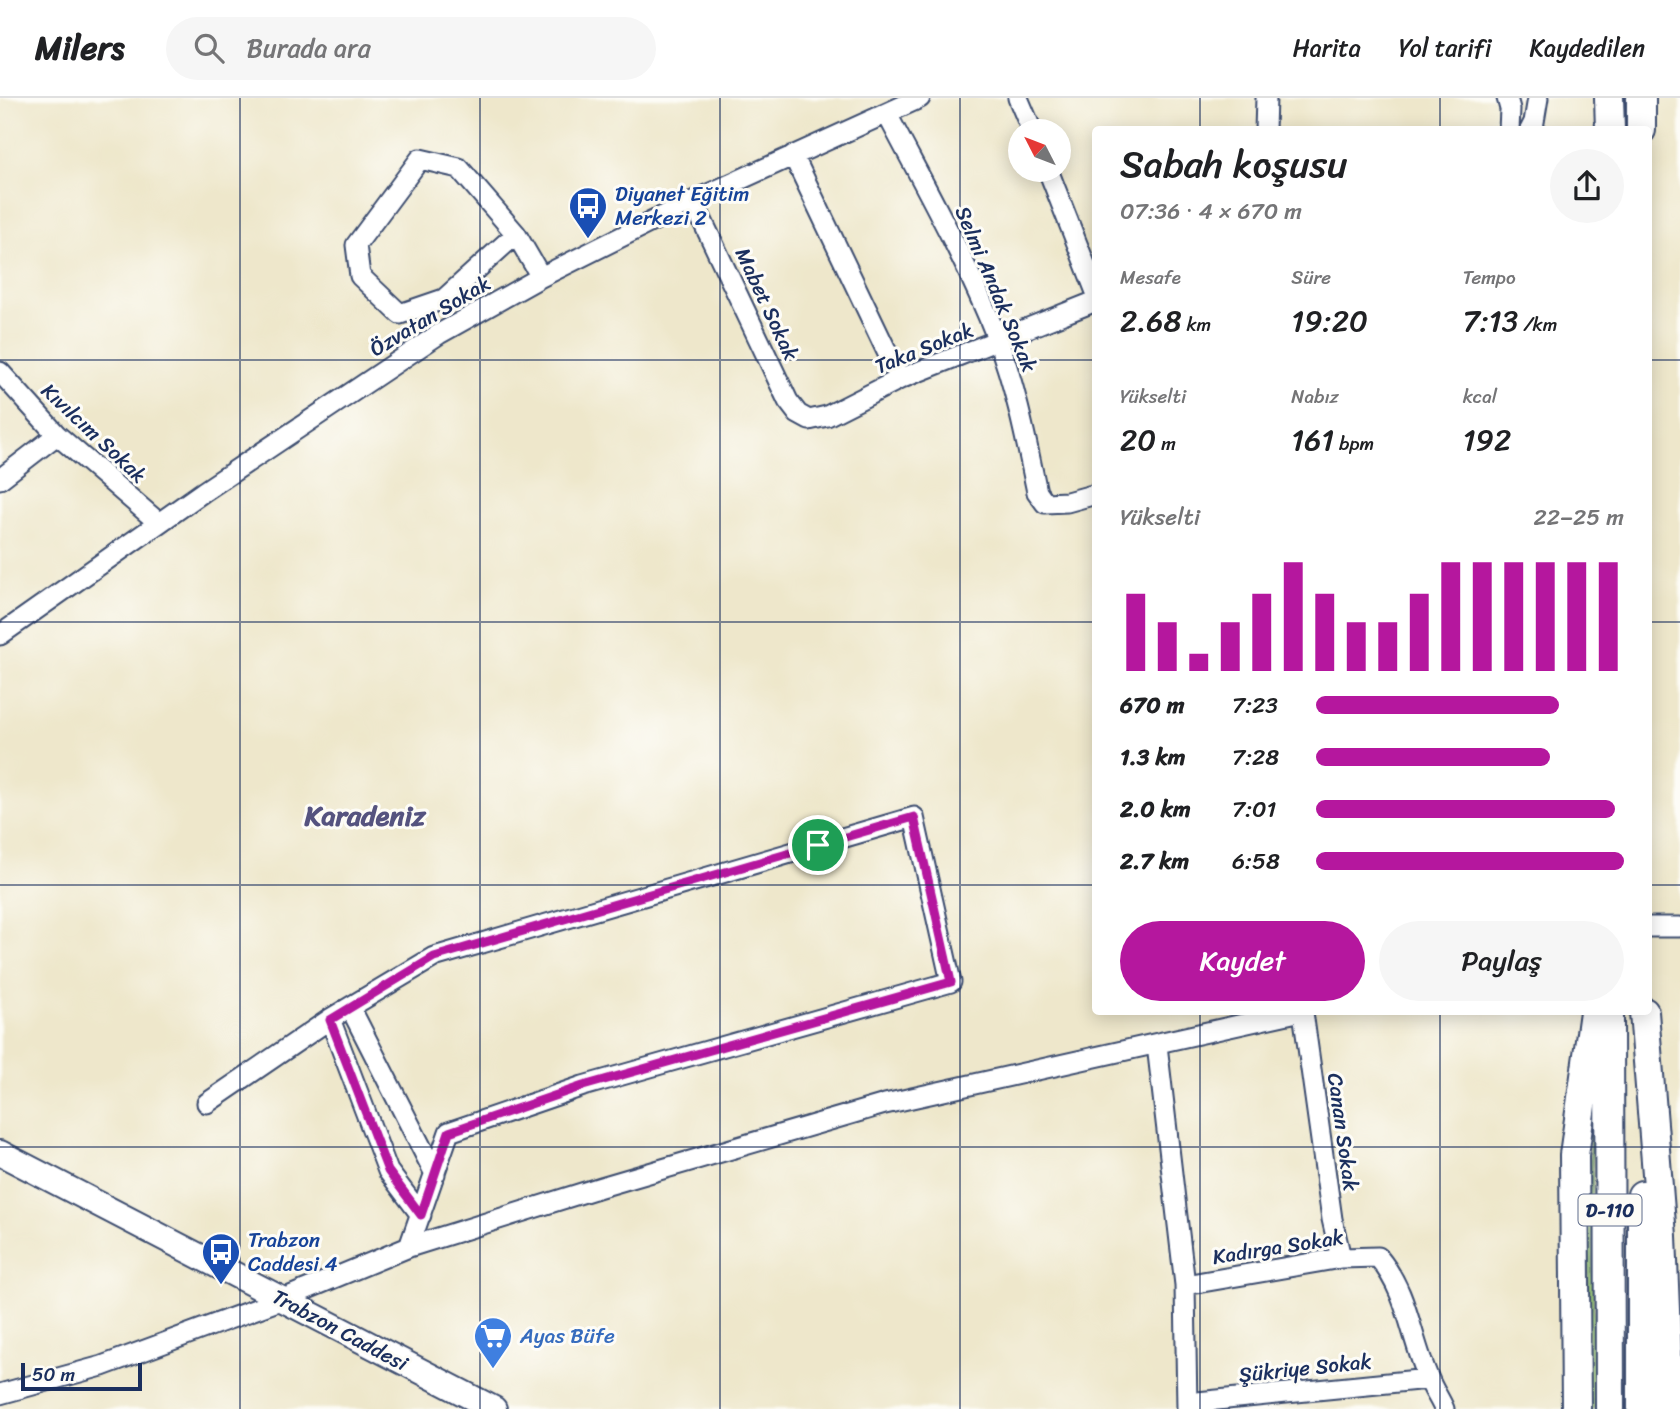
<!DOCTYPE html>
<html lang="tr">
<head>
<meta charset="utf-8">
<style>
	:root { --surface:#fff; --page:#f6f6f6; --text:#202124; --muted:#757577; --line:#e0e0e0; --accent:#b5179e }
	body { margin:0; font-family:Sriracha,sans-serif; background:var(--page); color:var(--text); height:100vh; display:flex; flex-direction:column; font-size:26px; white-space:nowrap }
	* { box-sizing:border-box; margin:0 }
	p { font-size:23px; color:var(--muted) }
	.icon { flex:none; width:38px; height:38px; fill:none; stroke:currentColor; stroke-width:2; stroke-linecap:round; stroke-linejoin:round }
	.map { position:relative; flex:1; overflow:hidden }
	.details { position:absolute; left:1092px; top:28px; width:560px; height:889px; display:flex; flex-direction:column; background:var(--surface); border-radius:7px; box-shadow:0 4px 18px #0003 }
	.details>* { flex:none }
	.needle { width:46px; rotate:312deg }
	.fabs { position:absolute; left:1008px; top:21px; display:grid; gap:14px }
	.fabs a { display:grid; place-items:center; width:63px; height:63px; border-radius:50%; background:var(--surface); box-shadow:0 4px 18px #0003; font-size:35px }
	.scale { position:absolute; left:21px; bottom:18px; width:121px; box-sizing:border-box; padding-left:7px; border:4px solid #1b2f5e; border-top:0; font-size:19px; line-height:24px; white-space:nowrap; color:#1b2f5e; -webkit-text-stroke:5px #fdfcf7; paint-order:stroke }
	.pin { position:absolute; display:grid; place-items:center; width:60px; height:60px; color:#fff; margin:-30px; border:4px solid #fff; border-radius:50%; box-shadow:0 2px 7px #0007 }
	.round { display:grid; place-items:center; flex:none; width:74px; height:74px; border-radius:37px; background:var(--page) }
	.summary { display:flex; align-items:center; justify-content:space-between; height:119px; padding:0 28px }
	h1 { font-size:38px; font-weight:600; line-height:52px }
	.metrics { display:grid; grid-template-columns:repeat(3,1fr); gap:10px; height:119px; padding:7px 28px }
	.metrics div { display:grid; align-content:center }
	.metrics b { font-size:30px; font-weight:600 }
	.metrics small { font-size:19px; font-weight:400 }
	.metrics p { font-size:19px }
	.chart { height:196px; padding:14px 28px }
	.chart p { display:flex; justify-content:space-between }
	.chart svg { width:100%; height:126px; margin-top:7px; stroke:var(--accent); stroke-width:6 }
	.cta { display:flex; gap:14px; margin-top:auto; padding:14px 28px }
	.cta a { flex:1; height:80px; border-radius:42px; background:var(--accent); color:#fff; font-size:28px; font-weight:600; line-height:80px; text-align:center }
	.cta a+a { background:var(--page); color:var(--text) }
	ul { padding:0 28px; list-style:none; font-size:23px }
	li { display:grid; grid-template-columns:112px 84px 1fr; align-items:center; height:52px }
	li i { height:18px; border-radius:9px; background:var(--accent) }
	header { display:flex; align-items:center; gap:42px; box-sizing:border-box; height:98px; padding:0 35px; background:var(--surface); border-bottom:2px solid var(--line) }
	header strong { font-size:33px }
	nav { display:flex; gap:38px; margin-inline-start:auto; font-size:24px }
	.search { width:490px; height:63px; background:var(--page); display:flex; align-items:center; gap:18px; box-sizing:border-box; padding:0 24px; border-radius:38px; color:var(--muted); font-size:26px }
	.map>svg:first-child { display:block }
	.green { fill:#9ac673; stroke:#5a7a68; stroke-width:2 }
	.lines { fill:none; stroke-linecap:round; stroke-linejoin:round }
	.minor-casing { stroke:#3b4b6e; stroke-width:23 }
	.major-casing { stroke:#3b4b6e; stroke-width:28 }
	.highway-casing { stroke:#3b4b6e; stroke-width:32 }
	.minor { stroke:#fff; stroke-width:19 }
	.major { stroke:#fff; stroke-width:24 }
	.highway { stroke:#fff; stroke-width:28 }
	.route-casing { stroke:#fff; stroke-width:14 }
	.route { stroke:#b5179e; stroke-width:9 }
	.grid { fill:none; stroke:#1b2f5e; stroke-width:2; stroke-opacity:0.55 }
	.labels { text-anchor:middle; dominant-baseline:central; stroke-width:6; stroke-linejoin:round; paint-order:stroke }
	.shield { fill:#fdfcf7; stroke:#5f6c8c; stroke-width:2 }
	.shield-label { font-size:19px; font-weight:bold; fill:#1b2f5e }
	.transit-label { font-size:21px; fill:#164399; stroke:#fdfcf7; text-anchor:start }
	.street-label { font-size:21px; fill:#1b2f5e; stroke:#fdfcf7 }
	.shop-label { font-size:21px; fill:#366cbe; stroke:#fdfcf7; text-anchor:start }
	.district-label { font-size:28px; font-weight:bold; fill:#55537f; stroke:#fdfcf7 }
</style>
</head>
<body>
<header>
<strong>Milers</strong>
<div class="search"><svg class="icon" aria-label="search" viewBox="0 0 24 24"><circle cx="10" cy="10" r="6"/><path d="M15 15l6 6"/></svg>Burada ara</div>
<nav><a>Harita</a><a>Yol tarifi</a><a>Kaydedilen</a></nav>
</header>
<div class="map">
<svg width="1680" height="1311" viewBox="0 0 1680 1311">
	<rect width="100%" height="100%" fill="#fdfcf7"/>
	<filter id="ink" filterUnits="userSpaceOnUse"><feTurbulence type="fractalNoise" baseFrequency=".0143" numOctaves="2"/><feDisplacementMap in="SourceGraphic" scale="14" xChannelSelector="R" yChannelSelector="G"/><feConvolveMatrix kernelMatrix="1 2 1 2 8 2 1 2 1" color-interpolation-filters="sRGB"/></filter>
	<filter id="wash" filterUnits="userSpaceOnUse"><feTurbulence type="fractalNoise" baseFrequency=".00686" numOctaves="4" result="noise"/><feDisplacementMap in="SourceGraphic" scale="28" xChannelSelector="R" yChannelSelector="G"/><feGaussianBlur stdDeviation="1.57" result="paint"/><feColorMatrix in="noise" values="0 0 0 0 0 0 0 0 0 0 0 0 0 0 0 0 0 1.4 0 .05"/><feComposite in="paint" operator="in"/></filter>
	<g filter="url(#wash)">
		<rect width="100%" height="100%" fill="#eee7cb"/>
		<!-- green -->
		<path class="green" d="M1590 1004 1592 1006 1595 1311H1587Z"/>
	</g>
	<g filter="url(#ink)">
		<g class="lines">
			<defs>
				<path id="minor" d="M1018 0 1032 33
					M1507 0 1510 11 1509 32
					M887 16C925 89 967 163 997 240 1016 290 1026 342 1037 394L1045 405 1067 404 1096 396
					M1265 32 1266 0
					M1530 32 1534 24 1538 0
					M793 57 900 281
					M1048 72 1096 194
					M693 103 788 303 798 316 809 322 827 318 900 281 1096 203
					M516 136 444 201 400 216 360 178 356 147 420 61 459 70 516 136 541 179
					M0 274 57 337 159 425
					M0 381 57 337
					M0 537 203 394 439 236 541 179 693 103 920 0
					M1648 829H1680
					M350 909 435 1076
					M1303 914 1332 1121 1341 1160
					M330 921 388 1073 421 1117
					M1157 947 1185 1187 1187 1311
					M207 1005 330 921 434 859 914 719 951 884 583 988 449 1034 409 1149
					M1185 1187 1341 1160 1378 1159C1409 1196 1410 1239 1429 1281 1433 1292 1440 1301 1444 1311
					M0 1296 102 1268 283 1201 409 1149 601 1089 885 1006 1297 914
					M1187 1305 1428 1281"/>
				<path id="major" d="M0 1055 494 1311"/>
				<path id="highway" d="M1609 0 1610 32
					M1641 0V32
					M1609 914 1610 1311
					M1644 914 1662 1138 1669 1311
					M1642 1097V1311
					M1576 1311 1574 1057 1594 914"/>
			</defs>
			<!-- minor casing -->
			<use href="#minor" class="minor-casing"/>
			<!-- major casing -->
			<use href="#major" class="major-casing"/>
			<!-- highway casing -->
			<use href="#highway" class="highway-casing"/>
			<!-- minor -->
			<use href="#minor" class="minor"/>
			<!-- major -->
			<use href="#major" class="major"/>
			<!-- highway -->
			<use href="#highway" class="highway"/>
		</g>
	</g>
	<g class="lines" filter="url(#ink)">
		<defs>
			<path id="route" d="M914 719 951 884 583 988 449 1034 421 1117 388 1073 330 922 434 859Z"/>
		</defs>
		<!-- route casing -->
		<use href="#route" class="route-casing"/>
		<!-- route -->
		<use href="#route" class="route"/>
	</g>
	<!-- grid -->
	<path class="grid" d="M240 0V1311M480 0V1311M720 0V1311M960 0V1311M1200 0V32M1440 0V32M0 262H1096M1648 262H1680M0 524H1096M1648 524H1680M0 787H1096M1648 787H1680M1200 914V1311M1440 914V1311M0 1049H1680"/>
	<!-- icons -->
	<defs>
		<symbol id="bus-pin" viewBox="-11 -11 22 30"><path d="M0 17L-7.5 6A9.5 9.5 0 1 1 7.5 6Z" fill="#1a4fb4" stroke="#fdfcf7"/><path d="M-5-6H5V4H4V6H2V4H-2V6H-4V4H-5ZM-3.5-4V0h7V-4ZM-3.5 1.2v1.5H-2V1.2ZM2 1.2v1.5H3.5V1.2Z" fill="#fff"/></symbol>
		<symbol id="supermarket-pin" viewBox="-11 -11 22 30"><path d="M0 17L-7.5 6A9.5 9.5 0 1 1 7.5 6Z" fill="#3f7fe0" stroke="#fdfcf7"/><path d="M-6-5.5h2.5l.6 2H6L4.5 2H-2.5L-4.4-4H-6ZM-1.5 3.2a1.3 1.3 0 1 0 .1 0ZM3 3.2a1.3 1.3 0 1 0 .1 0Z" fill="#fff"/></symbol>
	</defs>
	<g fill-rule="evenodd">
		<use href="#bus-pin" x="566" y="86" width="44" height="60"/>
		<use href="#bus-pin" x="199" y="1132" width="44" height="60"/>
		<use href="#supermarket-pin" x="471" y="1216" width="44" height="60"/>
	</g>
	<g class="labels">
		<!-- shield labels -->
		<rect class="shield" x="1578.5" y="1096.5" width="63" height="31" rx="5"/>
		<g class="shield-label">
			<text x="1610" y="1112">D-110</text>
		</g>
		<!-- transit labels -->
		<g class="transit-label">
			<text x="615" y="96">Diyanet Eğitim<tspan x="615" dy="24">Merkezi 2</tspan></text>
			<text x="248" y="1142">Trabzon<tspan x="248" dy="24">Caddesi 4</tspan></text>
		</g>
		<!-- street labels -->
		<g class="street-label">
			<text transform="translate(996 191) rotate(67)">Selmi Andak Sokak</text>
			<text transform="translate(767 206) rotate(65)">Mabet Sokak</text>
			<text transform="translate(430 218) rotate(-31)">Özvatan Sokak</text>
			<text transform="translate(924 250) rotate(-22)">Taka Sokak</text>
			<text transform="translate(94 335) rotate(43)">Kıvılcım Sokak</text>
			<text transform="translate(1343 1034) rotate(82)">Canan Sokak</text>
			<text transform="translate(1278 1149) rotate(-9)">Kadırga Sokak</text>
			<text transform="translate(340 1232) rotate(28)">Trabzon Caddesi</text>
			<text transform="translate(1305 1270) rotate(-6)">Şükriye Sokak</text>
		</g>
		<!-- shop labels -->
		<g class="shop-label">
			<text x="520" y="1238">Ayas Büfe</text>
		</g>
		<!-- district labels -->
		<g class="district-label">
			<text x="365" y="717">Karadeniz</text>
		</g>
	</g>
</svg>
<div class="fabs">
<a><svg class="needle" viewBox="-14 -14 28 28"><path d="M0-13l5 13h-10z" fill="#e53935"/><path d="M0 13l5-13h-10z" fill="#757577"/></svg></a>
</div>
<div class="scale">50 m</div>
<div class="pin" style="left:818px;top:747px;background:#1e9e55"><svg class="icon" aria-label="arrive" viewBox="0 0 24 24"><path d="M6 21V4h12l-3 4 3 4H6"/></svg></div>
<section class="details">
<div class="summary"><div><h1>Sabah koşusu</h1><p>07:36 · 4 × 670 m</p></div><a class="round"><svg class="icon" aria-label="share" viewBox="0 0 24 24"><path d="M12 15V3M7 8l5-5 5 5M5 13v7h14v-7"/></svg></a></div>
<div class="metrics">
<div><p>Mesafe</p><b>2.68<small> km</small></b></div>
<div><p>Süre</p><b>19:20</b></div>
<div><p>Tempo</p><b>7:13<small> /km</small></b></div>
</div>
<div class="metrics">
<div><p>Yükselti</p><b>20<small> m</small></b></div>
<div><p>Nabız</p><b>161<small> bpm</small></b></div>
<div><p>kcal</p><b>192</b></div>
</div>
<div class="chart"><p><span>Yükselti</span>22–25 m</p>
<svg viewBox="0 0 160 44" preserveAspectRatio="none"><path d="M5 44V17M15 44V27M25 44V38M35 44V27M45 44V17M55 44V6M65 44V17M75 44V27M85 44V27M95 44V17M105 44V6M115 44V6M125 44V6M135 44V6M145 44V6M155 44V6"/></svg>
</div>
<ul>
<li><b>670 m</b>7:23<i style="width:79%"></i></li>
<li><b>1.3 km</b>7:28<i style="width:76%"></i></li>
<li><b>2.0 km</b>7:01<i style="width:97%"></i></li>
<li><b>2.7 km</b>6:58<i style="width:100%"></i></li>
</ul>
<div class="cta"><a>Kaydet</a><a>Paylaş</a></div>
</section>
</div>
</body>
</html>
